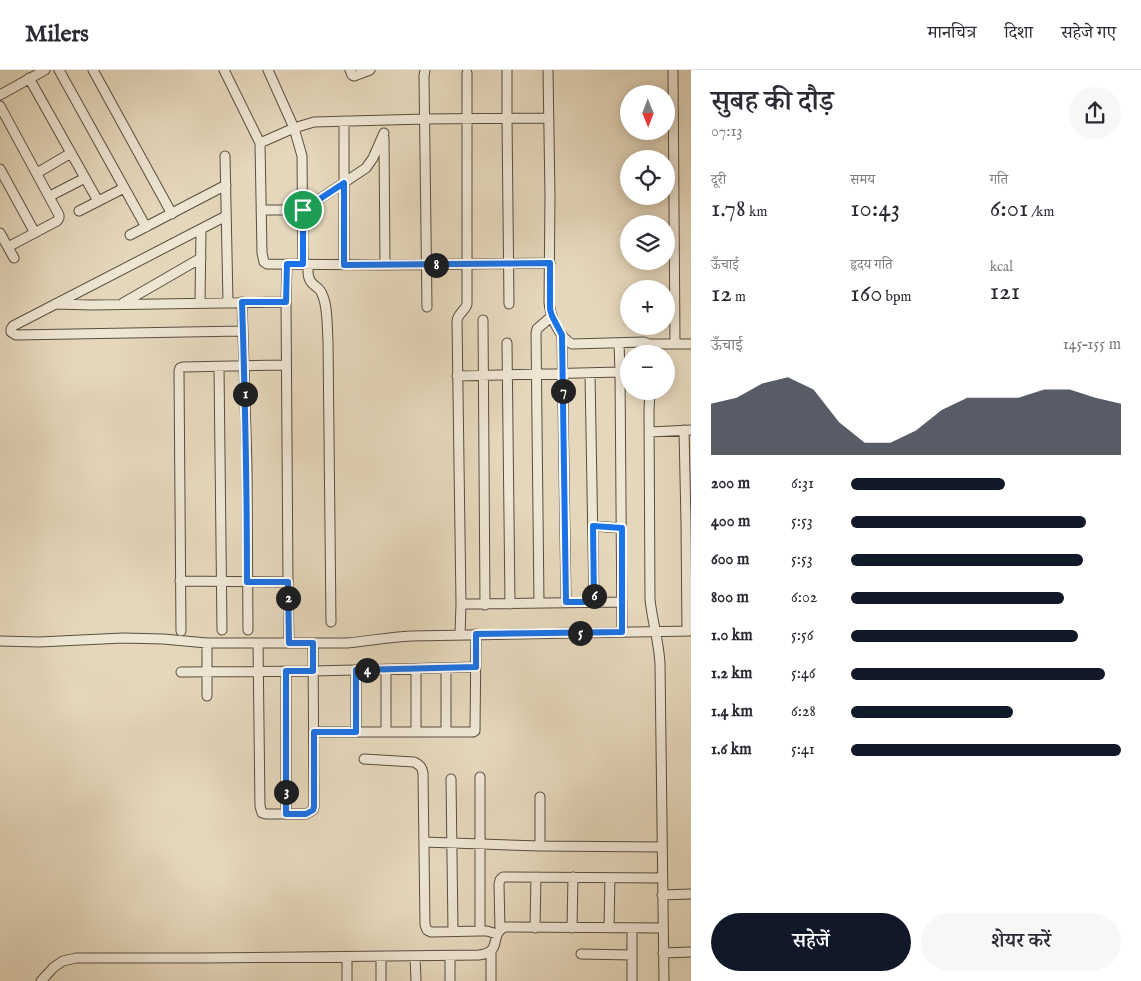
<!DOCTYPE html>
<html lang="hi">
<head>
<meta charset="utf-8">
<style>
	:root { --surface:#fff; --page:#f7f7f7; --text:#2b2b33; --muted:#7c7c81; --line:#e1e1e2; --accent:#111827 }
	body { margin:0; font-family:"IM FELL English","Noto Serif Devanagari",serif; background:var(--page); color:var(--text); height:100vh; display:flex; flex-direction:column; font-size:19px; white-space:nowrap }
	* { box-sizing:border-box; margin:0 }
	p { font-size:16px; color:var(--muted) }
	.icon { flex:none; width:28px; height:28px; fill:none; stroke:currentColor; stroke-width:2; stroke-linecap:round; stroke-linejoin:round }
	.map { position:relative; flex:1; overflow:hidden }
	.panel { display:flex; flex-direction:column; background:var(--surface); width:450px }
	.panel>* { flex:none }
	.needle { width:32px; rotate:179deg }
	.controls { position:absolute; left:620px; top:15px; display:grid; gap:10px }
	.controls a { display:grid; place-items:center; width:55px; height:55px; border-radius:50%; background:var(--surface); box-shadow:0 2px 12px #0003; font-size:25px }
	.pin { position:absolute; display:grid; place-items:center; width:42px; height:42px; color:#fff; margin:-21px; border:2px solid #fff; border-radius:50%; box-shadow:0 1px 5px #0007 }
	.km { position:absolute; width:25px; height:25px; margin:-12px; border-radius:50%; background:#222; color:#fff; font-size:14px; line-height:25px; text-align:center }
	.round { display:grid; place-items:center; flex:none; width:52px; height:52px; border-radius:26px; background:var(--page) }
	.overview { display:flex; align-items:center; justify-content:space-between; height:85px; padding:0 20px }
	h1 { font-size:28px; font-weight:600; line-height:38px }
	.figures { display:grid; grid-template-columns:repeat(3,1fr); gap:8px; height:85px; padding:5px 20px }
	.figures div { display:grid; align-content:center }
	.figures b { font-size:25px; font-weight:600 }
	.figures small { font-size:14px; font-weight:400 }
	.figures p { font-size:14px }
	.chart { height:140px; padding:10px 20px }
	.chart p { display:flex; justify-content:space-between }
	.chart svg { width:100%; height:90px; margin-top:5px; fill:var(--accent); opacity:.7 }
	.primary-button { display:flex; gap:10px; margin-top:auto; padding:10px 20px }
	.primary-button a { flex:1; height:58px; border-radius:30px; background:var(--accent); color:#fff; font-size:20px; font-weight:600; line-height:58px; text-align:center }
	.primary-button a+a { background:var(--page); color:var(--text) }
	ul { padding:0 20px; list-style:none; font-size:16px }
	li { display:grid; grid-template-columns:80px 60px 1fr; align-items:center; height:38px }
	li i { height:12px; border-radius:6px; background:var(--accent) }
	header { display:flex; align-items:center; gap:30px; box-sizing:border-box; height:70px; padding:0 25px; background:var(--surface); border-bottom:1px solid var(--line) }
	header strong { font-size:24px }
	nav { display:flex; gap:28px; margin-inline-start:auto; font-size:18px }
	main { display:flex; flex:1; min-height:0 }
	.map>svg:first-child { display:block }
	.lines { fill:none; stroke-linecap:round; stroke-linejoin:round }
	.street-casing { stroke:#594e40; stroke-width:11 }
	.street { stroke:#eee5d3; stroke-width:9 }
	.route-casing { stroke:#fff; stroke-width:10 }
	.route { stroke:#1a73e8; stroke-width:6 }
</style>
</head>
<body>
<header>
<strong>Milers</strong>
<nav><a>मानचित्र</a><a>दिशा</a><a>सहेजे गए</a></nav>
</header>
<main>
<div class="map">
<svg width="691" height="911" viewBox="0 0 691 911">
	<rect width="100%" height="100%" fill="#e5d7bb"/>
	<filter id="stains"><feTurbulence type="fractalNoise" baseFrequency=".004" numOctaves="4"/><feColorMatrix values="0 0 0 0 .2 0 0 0 0 .09 0 0 0 0 .02 0 0 0 .5 -.17"/></filter>
	<radialGradient id="worn" r=".72"><stop offset=".6" stop-color="#630" stop-opacity="0"/><stop offset="1" stop-color="#630" stop-opacity=".3"/></radialGradient>
	<g class="lines">
		<defs>
			<path id="street" d="M59 0 146 157
				M93 0 172 144
				M224 0 260 73 262 183 264 192 267 194 385 195 550 193
				M268 0 294 58 302 86 303 194
				M350 0 352 5 354 6 370 0
				M425 0 424 6 427 237
				M507 0V49L509 234
				M548 0 550 126 549 232C550 246 559 267 572 274L644 272C651 275 652 277 654 284
				M673 0 675 274
				M29 8 98 131
				M0 25 45 0
				M0 36 59 145V148L57 151 8 177
				M344 51V195
				M384 68 385 195
				M260 73 294 58 314 52 425 49 549 48
				M225 86 228 232
				M0 99 35 163
				M37 103 71 83
				M50 126 85 108
				M261 140H303L366 98 373 88 384 63
				M79 141 124 118
				M226 146 13 256 11 259V262L16 265 243 261
				M0 163 14 188
				M130 165 226 115
				M287 194 286 232 288 512
				M308 194C308 202 307 210 314 215 318 218 321 220 322 224 328 236 327 258 328 271L331 552
				M242 232 244 296 247 396 248 560
				M123 233 201 188
				M200 233 201 160
				M55 234 92 235 286 232
				M483 250 485 535
				M562 265 566 532
				M507 273 510 534
				M619 273 620 302 622 562
				M650 274H691
				M219 297 222 560
				M590 304 594 532
				M457 306 620 302
				M650 321 649 340 650 529C652 551 659 571 660 594L664 911
				M684 360 686 453 687 561
				M650 362 691 360
				M593 456 621 458
				M180 511 288 512 289 573
				M539 533 536 263 537 259 552 246
				M461 534 622 532
				M181 561 179 301 180 298 183 297 286 295
				M460 565 461 534 457 251C458 243 465 241 467 234V3
				M0 571 39 572 123 568 163 569 207 573H347C369 571 390 567 411 566L691 561
				M258 573 260 736 262 743 266 744H306L313 740 314 737 313 573
				M386 599V662
				M416 599V662
				M356 600V662
				M286 601V744
				M181 602 313 601 476 597
				M207 626V573
				M314 662H473L475 661 476 564
				M446 662V598
				M364 689 414 692C420 695 422 697 423 703L425 855 427 860 431 862 480 861H487L497 864
				M480 707V861
				M451 709 453 861
				M424 772 540 776 662 777
				M540 776V727
				M662 825 691 824
				M535 858 536 807
				M572 858 573 807
				M609 858 610 808
				M632 858V911
				M500 860 499 814 500 810 503 807 662 808
				M663 883 691 882
				M581 884 632 885
				M415 886 416 911
				M347 887V911
				M381 887V911
				M41 911 54 897 63 891 76 888H203L479 885C504 882 488 865 505 857L662 858
				M450 911V886
				M491 911V881"/>
		</defs>
		<!-- street casing -->
		<use href="#street" class="street-casing"/>
		<!-- street -->
		<use href="#street" class="street"/>
	</g>
	<g class="lines">
		<defs>
			<path id="route" d="M344 113V195L550 193V239L552 246 562 265 566 532H594L593 456 622 458V562L476 564V597L356 600V662H314V737L313 740 306 744H286V601H313V573H289L288 512H247C247 419 245 325 242 232H286L287 194H303V140Z"/>
		</defs>
		<!-- route casing -->
		<use href="#route" class="route-casing"/>
		<!-- route -->
		<use href="#route" class="route"/>
	</g>
	<rect width="100%" height="100%" filter="url(#stains)"/>
	<rect width="100%" height="100%" fill="url(#worn)"/>
</svg>
<div class="controls">
<a><svg class="needle" viewBox="-14 -14 28 28"><path d="M0-13l5 13h-10z" fill="#e53935"/><path d="M0 13l5-13h-10z" fill="#7c7c81"/></svg></a>
<a><svg class="icon" aria-label="locate" viewBox="0 0 24 24"><circle cx="12" cy="12" r="6"/><path d="M12 2v4M12 18v4M2 12h4M18 12h4"/></svg></a>
<a><svg class="icon" aria-label="layers" viewBox="0 0 24 24"><path d="M12 4l9 5-9 5-9-5zM3 14l9 5 9-5"/></svg></a>
<a>+</a>
<a>−</a>
</div>
<div class="pin" style="left:303px;top:140px;background:#1e9e55"><svg class="icon" aria-label="arrive" viewBox="0 0 24 24"><path d="M6 21V4h12l-3 4 3 4H6"/></svg></div>
<b class="km" style="left:245px;top:324px">1</b>
<b class="km" style="left:288px;top:528px">2</b>
<b class="km" style="left:286px;top:722px">3</b>
<b class="km" style="left:367px;top:600px">4</b>
<b class="km" style="left:580px;top:563px">5</b>
<b class="km" style="left:594px;top:526px">6</b>
<b class="km" style="left:563px;top:321px">7</b>
<b class="km" style="left:436px;top:195px">8</b>
</div>
<section class="panel">
<div class="overview"><div><h1>सुबह की दौड़</h1><p>07:13</p></div><a class="round"><svg class="icon" aria-label="share" viewBox="0 0 24 24"><path d="M12 15V3M7 8l5-5 5 5M5 13v7h14v-7"/></svg></a></div>
<div class="figures">
<div><p>दूरी</p><b>1.78<small> km</small></b></div>
<div><p>समय</p><b>10:43</b></div>
<div><p>गति</p><b>6:01<small> /km</small></b></div>
</div>
<div class="figures">
<div><p>ऊँचाई</p><b>12<small> m</small></b></div>
<div><p>हृदय गति</p><b>160<small> bpm</small></b></div>
<div><p>kcal</p><b>121</b></div>
</div>
<div class="chart"><p><span>ऊँचाई</span>145–155 m</p>
<svg viewBox="0 0 160 44" preserveAspectRatio="none"><path d="M0 44V19L10 16L20 9L30 6L40 12L50 28L60 38L70 38L80 32L90 22L100 16L110 16L120 16L130 12L140 12L150 16L160 19V44z"/></svg>
</div>
<ul>
<li><b>200 m</b>6:31<i style="width:57%"></i></li>
<li><b>400 m</b>5:53<i style="width:87%"></i></li>
<li><b>600 m</b>5:53<i style="width:86%"></i></li>
<li><b>800 m</b>6:02<i style="width:79%"></i></li>
<li><b>1.0 km</b>5:56<i style="width:84%"></i></li>
<li><b>1.2 km</b>5:46<i style="width:94%"></i></li>
<li><b>1.4 km</b>6:28<i style="width:60%"></i></li>
<li><b>1.6 km</b>5:41<i style="width:100%"></i></li>
</ul>
<div class="primary-button"><a>सहेजें</a><a>शेयर करें</a></div>
</section>
</main>
</body>
</html>
